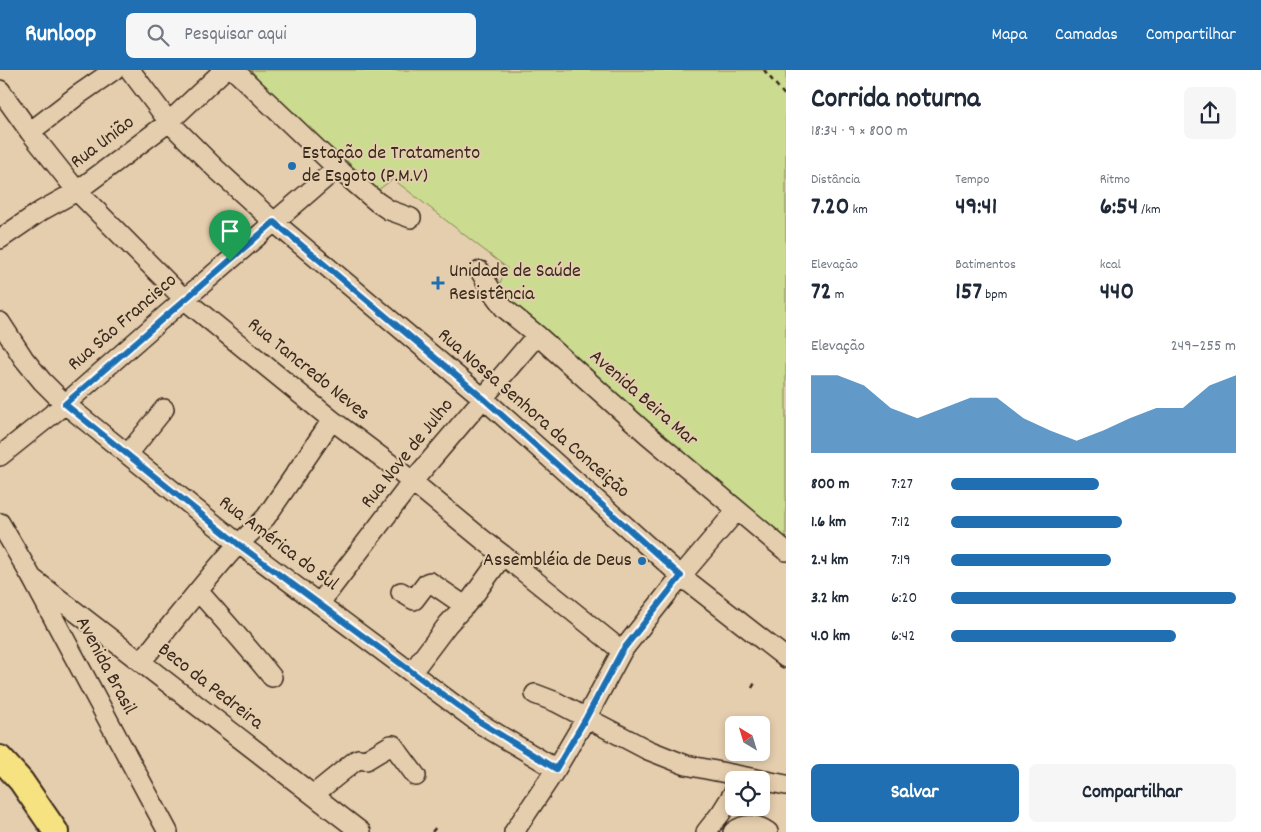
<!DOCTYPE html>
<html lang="pt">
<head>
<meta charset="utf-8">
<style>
	:root { --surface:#fff; --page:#f6f6f7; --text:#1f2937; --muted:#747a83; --accent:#1f6fb2 }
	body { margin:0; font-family:Dekko,sans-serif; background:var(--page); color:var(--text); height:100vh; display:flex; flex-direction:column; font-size:19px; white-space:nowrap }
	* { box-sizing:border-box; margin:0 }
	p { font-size:16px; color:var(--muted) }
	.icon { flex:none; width:28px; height:28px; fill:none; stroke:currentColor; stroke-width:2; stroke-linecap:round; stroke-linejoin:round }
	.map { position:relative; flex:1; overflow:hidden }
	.details { display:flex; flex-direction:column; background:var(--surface); width:475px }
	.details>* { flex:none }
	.needle { width:32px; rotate:322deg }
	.tools { position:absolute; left:725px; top:646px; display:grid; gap:10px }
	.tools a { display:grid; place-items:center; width:45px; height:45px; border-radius:8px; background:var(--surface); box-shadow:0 2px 8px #0003; font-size:25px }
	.pin { position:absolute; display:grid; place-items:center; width:42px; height:42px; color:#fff; margin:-51px -21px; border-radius:50% 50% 50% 0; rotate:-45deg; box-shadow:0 0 5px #0007 }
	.pin .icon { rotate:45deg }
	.round { display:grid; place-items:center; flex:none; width:52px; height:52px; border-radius:8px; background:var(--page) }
	.summary { display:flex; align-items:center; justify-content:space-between; height:85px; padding:0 25px }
	h1 { font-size:28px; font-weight:800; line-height:38px }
	.figures { display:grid; grid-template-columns:repeat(3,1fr); gap:8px; height:85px; padding:5px 25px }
	.figures div { display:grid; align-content:center }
	.figures b { font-size:25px; font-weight:800 }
	.figures small { font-size:14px; font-weight:400 }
	.figures p { font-size:14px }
	.chart { height:140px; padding:10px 25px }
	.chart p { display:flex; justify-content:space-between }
	.chart svg { width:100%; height:90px; margin-top:5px; fill:var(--accent); opacity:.7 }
	.action { display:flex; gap:10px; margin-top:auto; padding:10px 25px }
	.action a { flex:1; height:58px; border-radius:8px; background:var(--accent); color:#fff; font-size:20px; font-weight:800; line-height:58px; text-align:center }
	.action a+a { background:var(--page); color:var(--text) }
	ul { padding:0 25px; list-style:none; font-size:16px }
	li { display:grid; grid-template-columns:80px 60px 1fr; align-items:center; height:38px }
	li i { height:12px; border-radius:6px; background:var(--accent) }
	header { display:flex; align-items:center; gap:30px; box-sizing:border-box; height:70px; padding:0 25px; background:var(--accent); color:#fff }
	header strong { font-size:24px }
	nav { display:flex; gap:28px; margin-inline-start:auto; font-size:18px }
	.search { width:350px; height:45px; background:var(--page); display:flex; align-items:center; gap:12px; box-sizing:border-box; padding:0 18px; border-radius:8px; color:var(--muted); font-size:19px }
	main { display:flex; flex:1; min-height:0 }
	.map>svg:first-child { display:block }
	.green { fill:#cbdb8f; stroke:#838256 }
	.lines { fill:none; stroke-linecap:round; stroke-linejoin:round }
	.minor-casing { stroke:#3b2a1e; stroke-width:22 }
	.major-casing { stroke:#3b2a1e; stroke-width:28 }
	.path { stroke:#3b2a1e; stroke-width:2.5; stroke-dasharray:5 4; stroke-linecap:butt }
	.minor { stroke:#e5ceae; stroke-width:19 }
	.major { stroke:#f7e281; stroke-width:24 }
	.route-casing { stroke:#fff; stroke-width:10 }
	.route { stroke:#1f6fb2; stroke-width:6 }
	.poi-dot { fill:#1f6fb2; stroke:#e5ceae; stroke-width:2 }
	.labels { text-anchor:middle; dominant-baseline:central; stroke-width:4; stroke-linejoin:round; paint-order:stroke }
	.street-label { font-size:20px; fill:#3b2a1e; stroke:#e5ceae }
	.poi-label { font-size:20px; fill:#3b2a1e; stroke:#e5ceae; text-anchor:start }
</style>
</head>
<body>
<header>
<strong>Runloop</strong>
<div class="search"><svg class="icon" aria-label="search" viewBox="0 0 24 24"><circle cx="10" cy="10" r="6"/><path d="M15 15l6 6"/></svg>Pesquisar aqui</div>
<nav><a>Mapa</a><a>Camadas</a><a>Compartilhar</a></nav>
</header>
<main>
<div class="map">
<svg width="786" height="762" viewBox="0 0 786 762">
	<rect width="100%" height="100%" fill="#e5ceae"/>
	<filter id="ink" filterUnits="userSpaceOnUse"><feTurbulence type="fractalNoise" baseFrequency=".02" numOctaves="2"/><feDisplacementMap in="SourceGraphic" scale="10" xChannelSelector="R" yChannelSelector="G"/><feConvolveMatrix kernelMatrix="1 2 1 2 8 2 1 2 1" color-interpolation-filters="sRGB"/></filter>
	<g filter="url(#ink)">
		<!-- green -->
		<path class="green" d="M251 0H786V480L496 221 507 198 393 109 378 120 346 90 297 50 273 26Z"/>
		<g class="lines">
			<defs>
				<path id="minor" d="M130 0 169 52 215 98 274 152 483 328 681 506 786 588
					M234 0 337 98 377 132 389 140 411 148
					M0 20 30 62 77 121 185 230 332 350 397 399 482 469 503 485 622 581
					M30 62 78 25 114 0
					M0 169 41 141 77 121 169 52 224 0
					M480 201 493 223 504 238 537 265 647 364 786 481
					M0 252 24 289 42 311 65 334 239 474 479 653 556 699
					M128 384 164 339
					M0 386 65 334 165 246 337 98
					M0 453 32 508 168 762
					M32 508 361 762
					M198 521C223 549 248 577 272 607
					M401 522 414 530 427 513 430 512 465 536
					M319 534 412 412 537 265
					M141 592C171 555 199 518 231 482 242 470 255 459 266 447L332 350
					M412 602 448 554 472 528 503 485
					M535 624 556 632 648 680 686 695 761 710
					M761 710 786 715
					M313 725 355 691 358 689 366 690 391 675H393L416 706
					M514 762 556 699 586 648 622 581 681 506 737 440
					M706 762 721 743 734 722
					M733 762C745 753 755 753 768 762"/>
				<path id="major" d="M0 688 21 711 56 762"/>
			</defs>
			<!-- minor casing -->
			<use href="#minor" class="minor-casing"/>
			<!-- major casing -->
			<use href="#major" class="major-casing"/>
			<!-- path -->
			<path class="path" d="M764 0 786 27
				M752 618 756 611
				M432 762 437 756"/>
			<!-- minor -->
			<use href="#minor" class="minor"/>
			<!-- major -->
			<use href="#major" class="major"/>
		</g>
	</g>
	<g class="lines" filter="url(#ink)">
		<defs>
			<path id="route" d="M274 152 483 328 681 506 622 581 586 648 556 699 480 652 238 474 65 334Z"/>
		</defs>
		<!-- route casing -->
		<use href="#route" class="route-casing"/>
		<!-- route -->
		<use href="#route" class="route"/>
	</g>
	<!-- markers -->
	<g class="poi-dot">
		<circle cx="292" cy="96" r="5"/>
		<path d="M435.5 205.5h5v5h5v5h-5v5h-5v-5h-5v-5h5z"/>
		<circle cx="642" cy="491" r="5"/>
	</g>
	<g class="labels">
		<!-- street labels -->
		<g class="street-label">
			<text transform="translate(103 73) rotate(-37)">Rua União</text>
			<text transform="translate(123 253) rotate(-41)">Rua São Francisco</text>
			<text transform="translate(308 300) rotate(39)">Rua Tancredo Neves</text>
			<text transform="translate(643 329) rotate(41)">Avenida Beira Mar</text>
			<text transform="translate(533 344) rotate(41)">Rua Nossa Senhora da Conceição</text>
			<text transform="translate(408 384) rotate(-51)">Rua Nove de Julho</text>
			<text transform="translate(278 474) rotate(37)">Rua América do Sul</text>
			<text transform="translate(105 596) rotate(62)">Avenida Brasil</text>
			<text transform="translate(210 617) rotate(38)">Beco da Pedreira</text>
		</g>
		<!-- poi labels -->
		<g class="poi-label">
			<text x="302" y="84">Estação de Tratamento<tspan x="302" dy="23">de Esgoto (P.M.V)</tspan></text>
			<text x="449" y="202">Unidade de Saúde<tspan x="449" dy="23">Resistência</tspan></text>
			<text x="632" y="491" text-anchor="end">Assembléia de Deus</text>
		</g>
	</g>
</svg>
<div class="tools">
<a><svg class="needle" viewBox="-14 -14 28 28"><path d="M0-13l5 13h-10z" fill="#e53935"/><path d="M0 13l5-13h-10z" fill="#747a83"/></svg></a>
<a><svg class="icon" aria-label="locate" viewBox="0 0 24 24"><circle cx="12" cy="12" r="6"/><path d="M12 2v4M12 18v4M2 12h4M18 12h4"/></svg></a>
</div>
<div class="pin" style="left:230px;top:191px;background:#1e9e55"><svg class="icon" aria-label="arrive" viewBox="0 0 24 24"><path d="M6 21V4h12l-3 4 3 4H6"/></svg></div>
</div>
<section class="details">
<div class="summary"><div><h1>Corrida noturna</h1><p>18:34 · 9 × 800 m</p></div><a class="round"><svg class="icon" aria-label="share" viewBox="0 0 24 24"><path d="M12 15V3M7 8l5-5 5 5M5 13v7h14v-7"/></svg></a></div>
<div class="figures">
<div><p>Distância</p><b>7.20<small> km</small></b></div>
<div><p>Tempo</p><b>49:41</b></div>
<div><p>Ritmo</p><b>6:54<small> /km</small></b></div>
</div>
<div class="figures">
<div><p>Elevação</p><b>72<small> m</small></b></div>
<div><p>Batimentos</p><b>157<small> bpm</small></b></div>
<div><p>kcal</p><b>440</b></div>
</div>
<div class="chart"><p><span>Elevação</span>249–255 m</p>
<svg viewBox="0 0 160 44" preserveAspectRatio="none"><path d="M0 44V6L10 6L20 11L30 22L40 27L50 22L60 17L70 17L80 27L90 33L100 38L110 33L120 27L130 22L140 22L150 11L160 6V44z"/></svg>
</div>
<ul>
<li><b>800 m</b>7:27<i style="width:52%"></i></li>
<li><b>1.6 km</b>7:12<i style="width:60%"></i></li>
<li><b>2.4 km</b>7:19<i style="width:56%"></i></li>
<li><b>3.2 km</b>6:20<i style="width:100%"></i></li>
<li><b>4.0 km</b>6:42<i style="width:79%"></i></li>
</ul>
<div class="action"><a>Salvar</a><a>Compartilhar</a></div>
</section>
</main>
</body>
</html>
